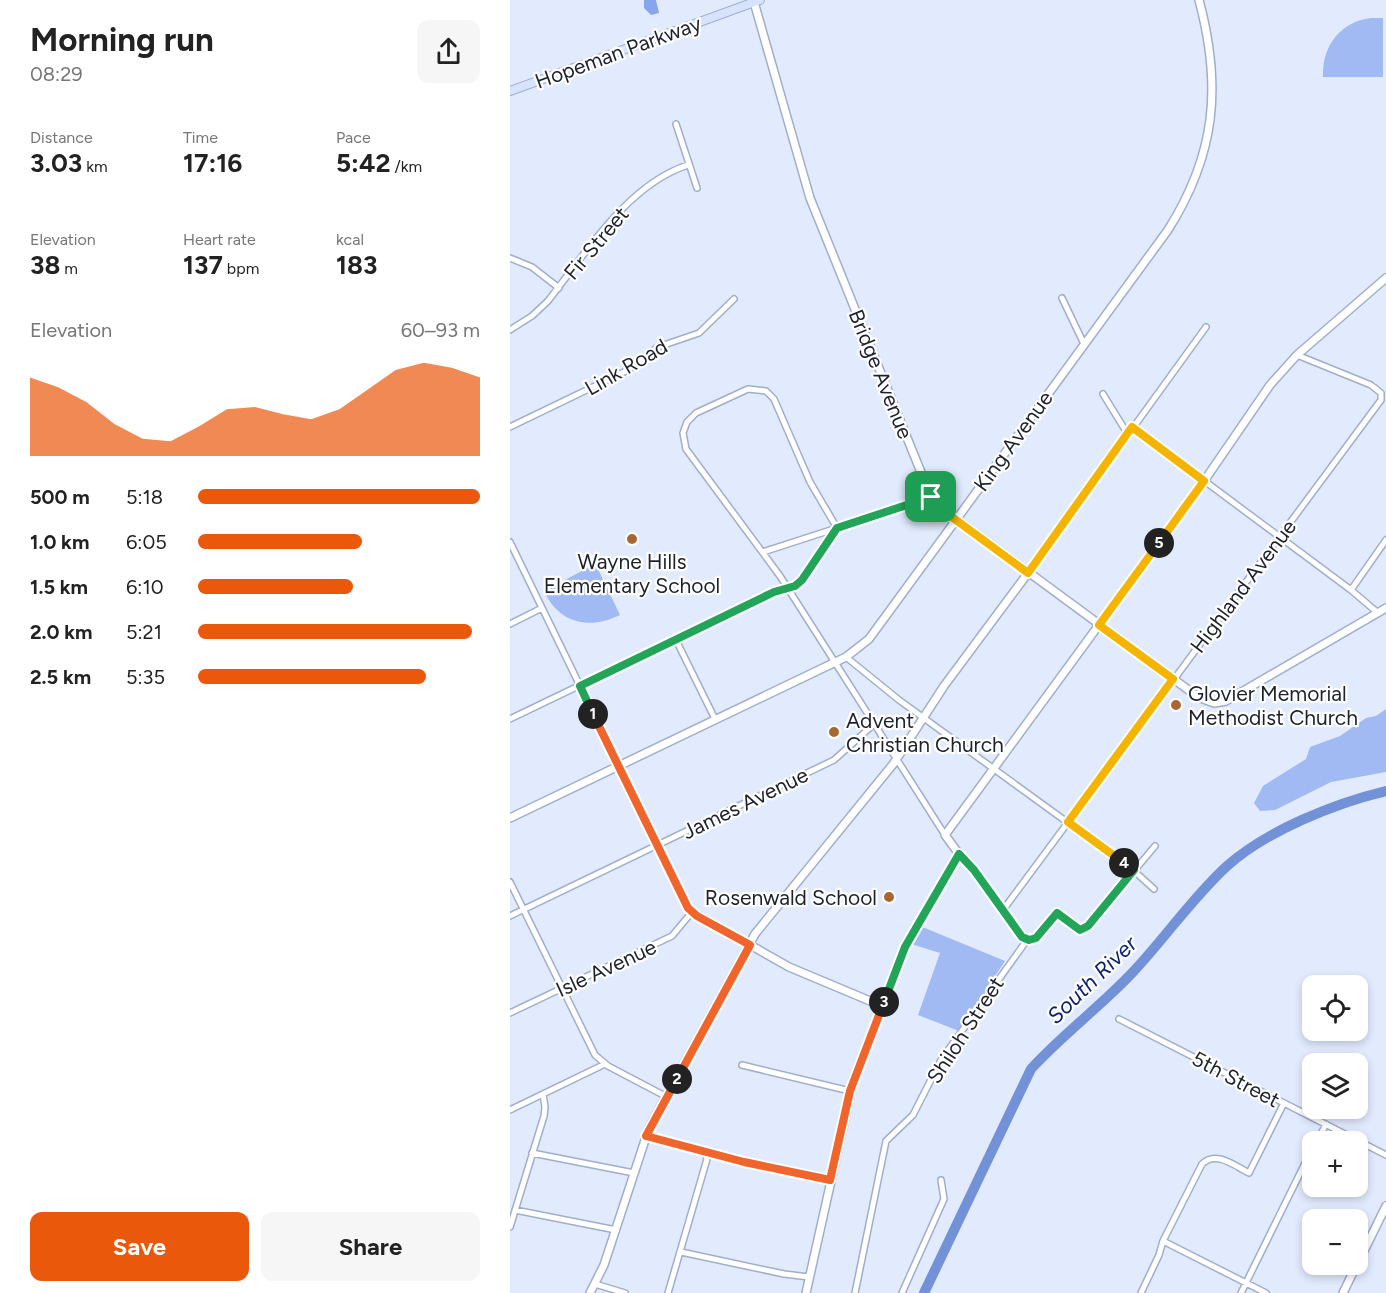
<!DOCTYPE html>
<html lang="en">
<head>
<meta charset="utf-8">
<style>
	:root { --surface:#fff; --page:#f6f6f6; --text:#222; --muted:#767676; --accent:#ea580c }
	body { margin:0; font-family:Figtree,sans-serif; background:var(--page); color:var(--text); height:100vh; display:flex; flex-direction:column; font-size:22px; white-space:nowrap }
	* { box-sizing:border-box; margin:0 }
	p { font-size:20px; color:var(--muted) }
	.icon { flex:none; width:33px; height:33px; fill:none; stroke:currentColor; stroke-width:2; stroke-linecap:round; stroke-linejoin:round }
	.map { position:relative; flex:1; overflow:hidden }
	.details { display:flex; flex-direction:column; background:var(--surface); width:510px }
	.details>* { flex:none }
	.controls { position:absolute; left:792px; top:975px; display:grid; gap:12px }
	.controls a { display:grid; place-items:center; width:66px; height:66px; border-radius:12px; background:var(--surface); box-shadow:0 3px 9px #0003; font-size:30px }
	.pin { position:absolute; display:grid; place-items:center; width:51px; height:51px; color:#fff; margin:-26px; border-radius:12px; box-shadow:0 3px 9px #0006 }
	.km { position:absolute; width:30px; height:30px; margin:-15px; border-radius:50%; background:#222; color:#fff; font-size:16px; line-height:30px; text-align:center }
	.round { display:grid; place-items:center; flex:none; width:63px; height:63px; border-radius:12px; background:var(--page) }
	.overview { display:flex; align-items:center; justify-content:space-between; height:102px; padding:0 30px }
	h1 { font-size:33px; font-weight:700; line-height:45px }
	.stats { display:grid; grid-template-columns:repeat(3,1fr); gap:9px; height:102px; padding:6px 30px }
	.stats div { display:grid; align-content:center }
	.stats b { font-size:26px; font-weight:700 }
	.stats small { font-size:16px; font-weight:400 }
	.stats p { font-size:16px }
	.chart { height:168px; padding:12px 30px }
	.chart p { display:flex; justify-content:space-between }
	.chart svg { width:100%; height:108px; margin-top:6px; fill:var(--accent); opacity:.7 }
	.button { display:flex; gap:12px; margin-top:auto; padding:12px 30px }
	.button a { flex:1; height:69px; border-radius:12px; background:var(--accent); color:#fff; font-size:24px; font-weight:700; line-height:69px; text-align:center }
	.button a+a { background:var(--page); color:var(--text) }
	ul { padding:0 30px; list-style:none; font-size:20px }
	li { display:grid; grid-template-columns:96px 72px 1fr; align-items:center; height:45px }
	li i { height:15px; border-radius:8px; background:var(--accent) }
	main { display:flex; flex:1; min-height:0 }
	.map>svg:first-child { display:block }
	.green { fill:#a1baf3 }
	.forest { fill:#86a5eb }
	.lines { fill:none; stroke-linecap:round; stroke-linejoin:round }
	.river { stroke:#7391d6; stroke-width:10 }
	.minor-casing { stroke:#a0aecc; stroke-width:8 }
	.tertiary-casing { stroke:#a0aecc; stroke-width:10 }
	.secondary-casing { stroke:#a0aecc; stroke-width:10 }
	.minor { stroke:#fff; stroke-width:5 }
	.tertiary { stroke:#fff; stroke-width:7 }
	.secondary { stroke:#d7e3fd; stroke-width:8 }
	.split-1-casing { stroke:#fff; stroke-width:12 }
	.split-2-casing { stroke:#fff; stroke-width:12 }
	.split-3-casing { stroke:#fff; stroke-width:12 }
	.split-4-casing { stroke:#fff; stroke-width:12 }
	.split-5-casing { stroke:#fff; stroke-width:12 }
	.split-6-casing { stroke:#fff; stroke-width:12 }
	.split-1 { stroke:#22a559; stroke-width:8 }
	.split-2 { stroke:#f0652b; stroke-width:8 }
	.split-3 { stroke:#f0652b; stroke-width:8 }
	.split-4 { stroke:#22a559; stroke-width:8 }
	.split-5 { stroke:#f5b400; stroke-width:8 }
	.split-6 { stroke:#f5b400; stroke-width:8 }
	.poi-dot { fill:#a86633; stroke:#fff; stroke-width:2 }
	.labels { text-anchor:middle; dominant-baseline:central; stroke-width:4.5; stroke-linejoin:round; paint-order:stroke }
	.street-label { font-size:21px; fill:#1c212c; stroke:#fff }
	.poi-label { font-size:21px; fill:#1c212c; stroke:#fff; text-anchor:start }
	.water-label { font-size:22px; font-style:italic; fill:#0b2070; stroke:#fff }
</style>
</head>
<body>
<main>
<section class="details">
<div class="overview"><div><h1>Morning run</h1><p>08:29</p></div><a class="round"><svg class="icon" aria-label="share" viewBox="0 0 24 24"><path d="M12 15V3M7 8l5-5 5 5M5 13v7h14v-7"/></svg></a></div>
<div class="stats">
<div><p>Distance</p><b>3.03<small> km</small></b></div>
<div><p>Time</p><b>17:16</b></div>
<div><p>Pace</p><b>5:42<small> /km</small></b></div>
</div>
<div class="stats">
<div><p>Elevation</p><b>38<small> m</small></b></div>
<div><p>Heart rate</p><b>137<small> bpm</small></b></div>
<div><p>kcal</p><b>183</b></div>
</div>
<div class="chart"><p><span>Elevation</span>60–93 m</p>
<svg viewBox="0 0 160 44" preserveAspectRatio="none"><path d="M0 44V12L10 16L20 22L30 31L40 37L50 38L60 32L70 25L80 24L90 27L100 29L110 25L120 17L130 9L140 6L150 8L160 12V44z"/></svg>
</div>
<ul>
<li><b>500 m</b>5:18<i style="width:100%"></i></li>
<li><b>1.0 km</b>6:05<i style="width:58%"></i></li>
<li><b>1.5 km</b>6:10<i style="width:55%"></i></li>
<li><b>2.0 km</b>5:21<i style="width:97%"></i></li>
<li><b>2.5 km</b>5:35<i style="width:81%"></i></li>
</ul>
<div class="button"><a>Save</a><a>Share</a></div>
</section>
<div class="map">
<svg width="876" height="1293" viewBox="0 0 876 1293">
	<rect width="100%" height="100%" fill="#e2ebfe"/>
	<!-- green -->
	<path class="green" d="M861 18H873V77H813C812 46 830 22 861 18Z
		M83 565H86L110 615C80 630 49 624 34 591Z
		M876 709V772L821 782 765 810 750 811 744 803 753 786 796 759 800 747 830 736 856 718 866 716Z
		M410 926 495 961 449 1031 408 1015 430 953 401 944Z"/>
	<!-- forest -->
	<path class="forest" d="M134 0H146L149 13 141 15 134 8Z"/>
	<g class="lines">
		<!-- river -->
		<path class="river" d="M414 1293 521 1069C553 1034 591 1006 623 972 655 938 683 897 717 866 756 831 825 803 876 791"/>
		<defs>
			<path id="minor" d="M166 124 187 188
				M0 258 22 267 49 288
				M552 298 574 344
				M0 330 22 316 38 301C75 254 118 184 178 165
				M593 394 617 433
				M0 427 118 370 148 347 189 333 224 299
				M622 427 841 590 868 613
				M0 542 109 766
				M253 552 327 528 300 482 264 399 256 391 238 389 186 413 177 422 173 433 176 449 270 576 435 835
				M518 573 696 327
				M841 590 876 540
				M0 624 32 608
				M166 640 205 719
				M336 657 389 700 623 870 644 889
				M0 719 264 592 285 586 292 581 327 528 421 497
				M449 854 517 940
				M0 882 85 1055 98 1066 157 1097
				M493 910 871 400V393L861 385 787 355
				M0 916 324 760 364 724
				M517 940 526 938 547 913 569 930 578 926 645 846
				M0 1013 162 936 182 912
				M609 1019 876 1155
				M232 1065 340 1091
				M0 1110 95 1064
				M136 1136 234 1162 320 1180
				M807 1142 816 1124
				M22 1153 124 1173
				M5 1210 106 1230
				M0 1227 34 1116 35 1107 33 1094
				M653 1241 756 1293
				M171 1252 274 1274 299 1277
				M85 1284 115 1293
				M158 1293 197 1159 195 1152
				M345 1293 376 1141 403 1115 431 1060 517 940
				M392 1293 434 1199 431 1180
				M631 1293 649 1255 653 1241 692 1164C706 1150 725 1166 739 1173L773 1105
				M731 1293 802 1149"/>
			<path id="tertiary" d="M244 2 300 198 419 492 430 507 688 697 704 703 716 701 876 608
				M109 766 174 901 182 912 279 967 372 1006
				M0 818 336 657 359 639 658 230C706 154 712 86 689 0
				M848 1263 876 1206
				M80 1293 94 1265 139 1128 245 934 384 763 434 686 518 573
				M296 1293 344 1078 395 947 449 854 435 835 690 487 760 385 787 355 876 278
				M833 1293 847 1264"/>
			<path id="secondary" d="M0 91 250 0"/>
		</defs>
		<!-- minor casing -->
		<use href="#minor" class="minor-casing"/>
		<!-- tertiary casing -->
		<use href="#tertiary" class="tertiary-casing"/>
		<!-- secondary casing -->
		<use href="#secondary" class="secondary-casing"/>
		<!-- minor -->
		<use href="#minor" class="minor"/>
		<!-- tertiary -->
		<use href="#tertiary" class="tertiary"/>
		<!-- secondary -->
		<use href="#secondary" class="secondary"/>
	</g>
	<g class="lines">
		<defs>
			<path id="split-1" d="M83 714 70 686 264 592 285 586 292 580 327 528 421 497"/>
			<path id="split-2" d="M83 714 178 908 187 916 240 945 167 1079"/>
			<path id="split-3" d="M167 1079 136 1136 234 1162 320 1180 340 1091 374 1002"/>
			<path id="split-4" d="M374 1002 395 947 449 854 464 870 512 937 519 940 526 938 547 913 570 930 578 926 624 870 614 863"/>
			<path id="split-5" d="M614 863 558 822 663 679 589 625 649 543"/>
			<path id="split-6" d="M421 497 435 512 518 573 622 427 694 481 649 543"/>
		</defs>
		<!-- split-1 casing -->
		<use href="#split-1" class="split-1-casing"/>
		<!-- split-2 casing -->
		<use href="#split-2" class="split-2-casing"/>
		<!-- split-3 casing -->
		<use href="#split-3" class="split-3-casing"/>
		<!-- split-4 casing -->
		<use href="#split-4" class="split-4-casing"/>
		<!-- split-5 casing -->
		<use href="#split-5" class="split-5-casing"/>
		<!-- split-6 casing -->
		<use href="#split-6" class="split-6-casing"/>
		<!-- split-1 -->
		<use href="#split-1" class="split-1"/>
		<!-- split-2 -->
		<use href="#split-2" class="split-2"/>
		<!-- split-3 -->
		<use href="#split-3" class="split-3"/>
		<!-- split-4 -->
		<use href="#split-4" class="split-4"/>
		<!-- split-5 -->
		<use href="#split-5" class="split-5"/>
		<!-- split-6 -->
		<use href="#split-6" class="split-6"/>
	</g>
	<!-- markers -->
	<g class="poi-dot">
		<circle cx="122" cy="539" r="6"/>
		<circle cx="666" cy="705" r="6"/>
		<circle cx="324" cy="732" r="6"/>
		<circle cx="379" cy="897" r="6"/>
	</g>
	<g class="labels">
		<!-- street labels -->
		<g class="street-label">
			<text transform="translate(108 52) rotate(-20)">Hopeman Parkway</text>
			<text transform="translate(86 243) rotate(-50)">Fir Street</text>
			<text transform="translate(116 367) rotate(-30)">Link Road</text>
			<text transform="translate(371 374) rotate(68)">Bridge Avenue</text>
			<text transform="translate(503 441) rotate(-54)">King Avenue</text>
			<text transform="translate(733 586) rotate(-53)">Highland Avenue</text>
			<text transform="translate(235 803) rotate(-26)">James Avenue</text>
			<text transform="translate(96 968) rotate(-25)">Isle Avenue</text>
			<text transform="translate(455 1030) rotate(-57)">Shiloh Street</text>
			<text transform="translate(726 1079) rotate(28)">5th Street</text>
		</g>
		<!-- poi labels -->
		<g class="poi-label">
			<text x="122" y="561" text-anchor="middle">Wayne Hills<tspan x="122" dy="24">Elementary School</tspan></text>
			<text x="678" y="693">Glovier Memorial<tspan x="678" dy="24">Methodist Church</tspan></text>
			<text x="336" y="720">Advent<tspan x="336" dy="24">Christian Church</tspan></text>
			<text x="367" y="897" text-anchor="end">Rosenwald School</text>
		</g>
		<!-- water labels -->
		<g class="water-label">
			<text transform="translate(582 980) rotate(-44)">South River</text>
		</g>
	</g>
</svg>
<div class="controls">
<a><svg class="icon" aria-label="locate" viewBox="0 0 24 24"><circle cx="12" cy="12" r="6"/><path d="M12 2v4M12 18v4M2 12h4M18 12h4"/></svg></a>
<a><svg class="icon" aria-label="layers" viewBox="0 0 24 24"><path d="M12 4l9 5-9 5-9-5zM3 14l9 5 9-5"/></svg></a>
<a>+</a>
<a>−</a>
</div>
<div class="pin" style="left:421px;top:497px;background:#1e9e55"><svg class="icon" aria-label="arrive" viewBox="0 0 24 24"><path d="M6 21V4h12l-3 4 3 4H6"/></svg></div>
<b class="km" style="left:83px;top:714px">1</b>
<b class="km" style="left:167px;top:1079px">2</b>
<b class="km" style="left:374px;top:1002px">3</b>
<b class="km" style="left:614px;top:863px">4</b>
<b class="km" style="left:649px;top:543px">5</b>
</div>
</main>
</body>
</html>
